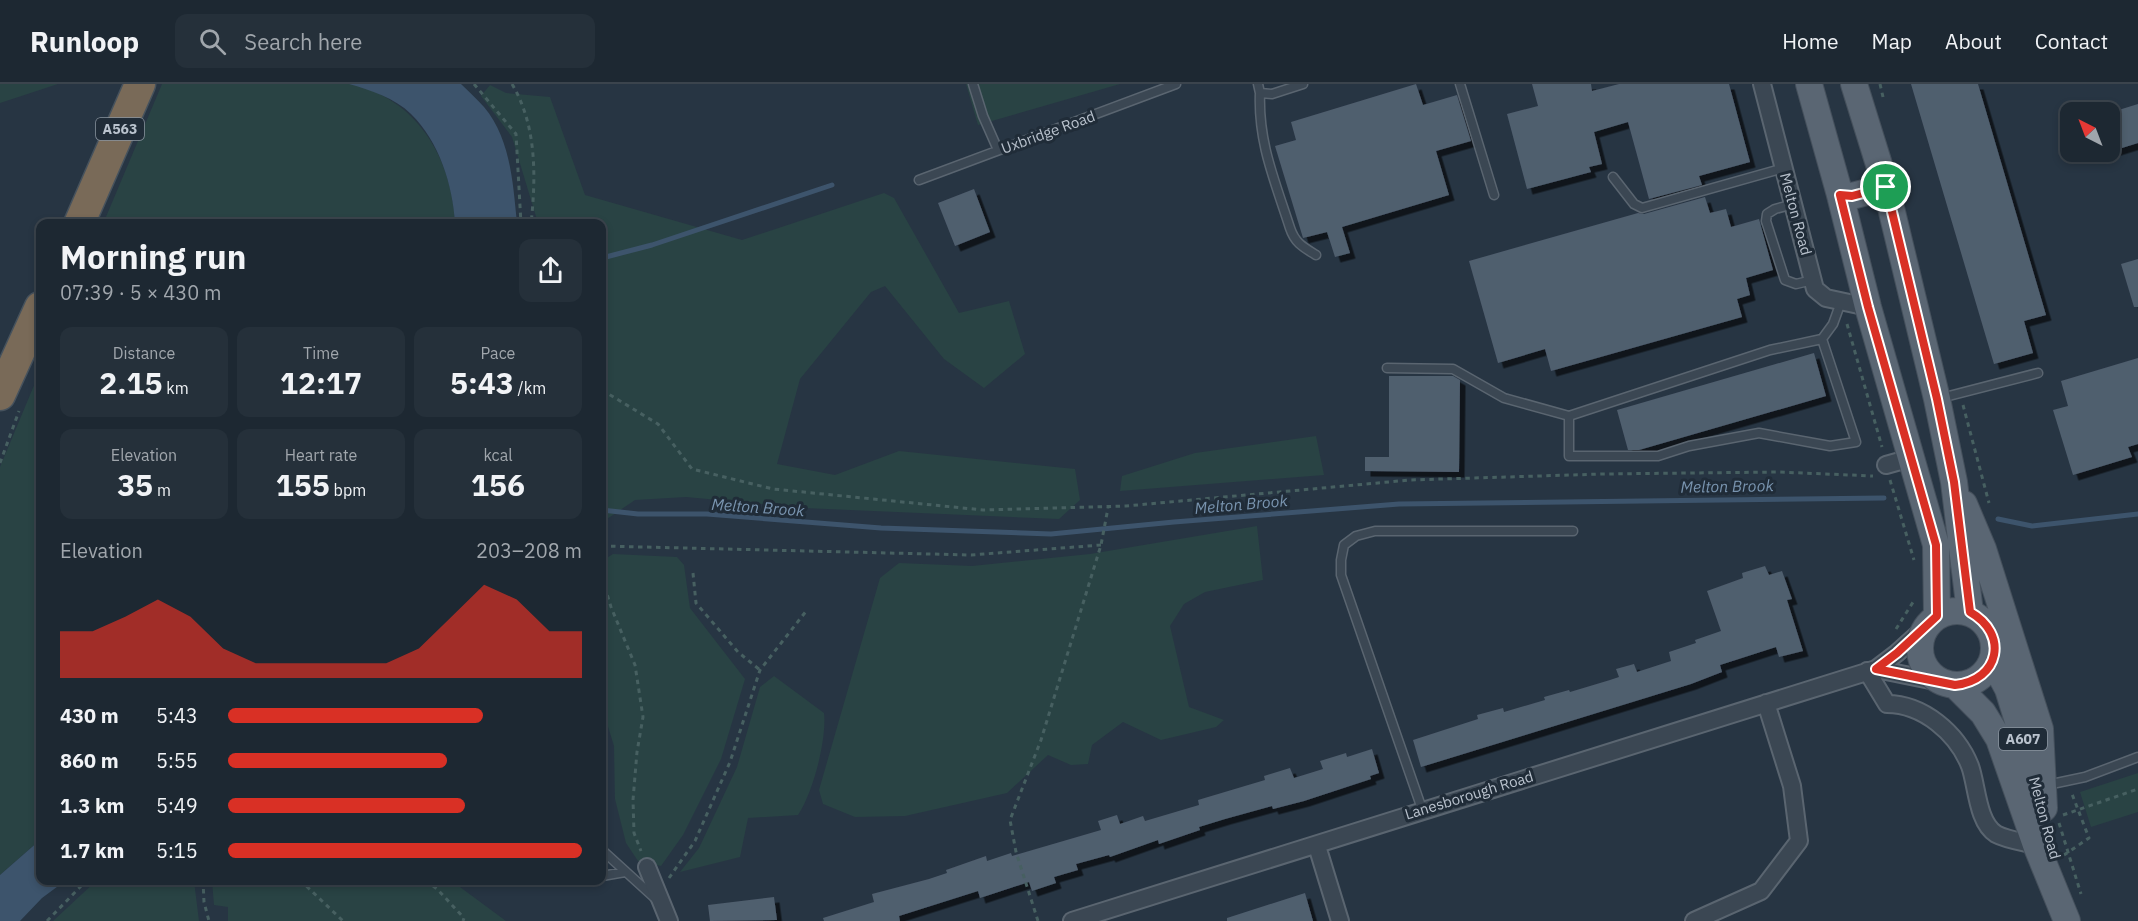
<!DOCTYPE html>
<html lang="en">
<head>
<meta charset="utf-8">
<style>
	:root { --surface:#1d2832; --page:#25303a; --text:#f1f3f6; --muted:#a0a6ac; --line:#3b444d; --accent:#d93025 }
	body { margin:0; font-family:"IBM Plex Sans",sans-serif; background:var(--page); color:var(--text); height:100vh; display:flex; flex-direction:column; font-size:22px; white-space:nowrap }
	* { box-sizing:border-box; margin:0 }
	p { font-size:20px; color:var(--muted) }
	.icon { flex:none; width:33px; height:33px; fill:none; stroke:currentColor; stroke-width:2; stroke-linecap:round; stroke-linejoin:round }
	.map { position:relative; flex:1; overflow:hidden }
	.panel { position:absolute; left:36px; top:135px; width:570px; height:666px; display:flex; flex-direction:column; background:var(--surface); border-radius:12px; box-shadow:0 3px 9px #0003,0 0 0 2px var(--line) }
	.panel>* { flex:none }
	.needle { width:39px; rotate:318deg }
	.buttons { position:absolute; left:2060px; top:18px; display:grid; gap:12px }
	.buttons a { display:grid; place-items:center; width:60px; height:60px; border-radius:12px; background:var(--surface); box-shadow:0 3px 9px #0003,0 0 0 2px var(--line); font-size:30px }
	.pin { position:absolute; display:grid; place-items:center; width:51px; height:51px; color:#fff; margin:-26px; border:3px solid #fff; border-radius:50%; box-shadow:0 2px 6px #0007 }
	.round { display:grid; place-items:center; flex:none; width:63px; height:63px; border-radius:12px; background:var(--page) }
	.head { display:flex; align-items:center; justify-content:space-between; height:102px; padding:0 24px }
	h1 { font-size:33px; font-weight:800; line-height:45px }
	.metrics { display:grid; grid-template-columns:repeat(3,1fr); gap:9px; height:102px; padding:6px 24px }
	.metrics div { display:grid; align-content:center; border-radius:12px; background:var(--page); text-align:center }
	.metrics b { font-size:30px; font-weight:800 }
	.metrics small { font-size:16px; font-weight:400 }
	.metrics p { font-size:16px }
	.chart { height:168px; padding:12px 24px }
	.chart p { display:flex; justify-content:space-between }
	.chart svg { width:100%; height:108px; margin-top:6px; fill:var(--accent); opacity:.7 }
	ul { padding:0 24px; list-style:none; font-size:20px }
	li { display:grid; grid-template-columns:96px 72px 1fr; align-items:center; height:45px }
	li i { height:15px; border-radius:8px; background:var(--accent) }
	header { display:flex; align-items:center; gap:36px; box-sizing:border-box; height:84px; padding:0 30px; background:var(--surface); border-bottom:2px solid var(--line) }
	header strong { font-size:28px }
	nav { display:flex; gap:33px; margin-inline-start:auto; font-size:21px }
	.search { width:420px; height:54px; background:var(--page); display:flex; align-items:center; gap:15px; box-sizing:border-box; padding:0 21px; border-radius:12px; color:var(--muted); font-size:22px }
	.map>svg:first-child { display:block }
	.green { fill:#294344 }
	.water { fill:#3d546c }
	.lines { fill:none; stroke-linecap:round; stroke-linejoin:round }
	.stream { stroke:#3d546c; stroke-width:5 }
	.building { fill:#505e6e; filter:url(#shadow) }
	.lane-casing { stroke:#5a6570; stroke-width:11 }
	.street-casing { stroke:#5a6570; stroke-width:20 }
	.primary-casing { stroke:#45505c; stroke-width:28 }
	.highway-casing { stroke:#46525d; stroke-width:33 }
	.path { stroke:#476061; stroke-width:3; stroke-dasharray:4.5 4.5; stroke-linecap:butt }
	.lane { stroke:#3b4753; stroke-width:8 }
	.street { stroke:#3b4753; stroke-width:16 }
	.primary { stroke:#5a6673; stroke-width:26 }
	.highway { stroke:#796a58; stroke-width:30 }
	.route-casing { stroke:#fff; stroke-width:12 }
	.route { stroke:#d93025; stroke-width:8 }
	.labels { text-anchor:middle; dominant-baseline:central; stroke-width:6; stroke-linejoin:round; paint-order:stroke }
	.shield { fill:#202c38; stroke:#8b95a0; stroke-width:1.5 }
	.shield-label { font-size:14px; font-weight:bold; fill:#b9c2cd }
	.street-label { font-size:15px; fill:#b9c2cd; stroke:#202c38 }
	.water-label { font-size:16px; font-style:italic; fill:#7994af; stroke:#202c38 }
</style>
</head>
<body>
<header>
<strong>Runloop</strong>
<div class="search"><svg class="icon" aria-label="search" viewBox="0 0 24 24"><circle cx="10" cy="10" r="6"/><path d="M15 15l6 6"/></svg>Search here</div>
<nav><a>Home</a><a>Map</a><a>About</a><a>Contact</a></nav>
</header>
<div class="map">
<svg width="2138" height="837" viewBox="0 0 2138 837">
	<defs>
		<filter id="shadow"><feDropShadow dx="5.5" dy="5.5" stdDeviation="0" flood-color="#0009"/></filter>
	</defs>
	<rect width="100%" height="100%" fill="#273543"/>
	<!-- green -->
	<path class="green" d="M0 0H58L0 19Z
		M162 0C207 0 251 0 295 0 313 0 333 0 350 0 417 14 452 75 455 139L103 140Z
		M966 0H1120L978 41Z
		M490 1 506 9 550 13 585 111 742 156 884 109 894 114 959 229 1009 217 1025 270 984 304 944 275 885 202 871 208 800 295 777 380 835 391 899 367 1075 385 1080 416 1059 435 804 424 686 413 635 416 607 435H602V140L538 139 512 53 481 12Z
		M40 287V756L0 791V383Z
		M1316 352 1324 391 1120 407 1122 392 1195 369Z
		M1257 442 1263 496 1205 508 1184 520 1170 542 1189 623 1224 636 1216 643 1161 656 1123 638 1092 661 1088 680 1071 681 1048 671 1007 709 905 732 855 733 823 720 819 706 880 494 899 479 972 482 1090 470Z
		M613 470 677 473 684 481 690 524 745 595 721 675 683 751 661 782 638 777 626 759 615 715 614 662 602 623V477Z
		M774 592 824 629C827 655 813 709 798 731L748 734 740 773 680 788 699 764 737 683 760 603Z
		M2138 689V728L2091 743 2080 708Z
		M96 797H194L199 837H53Z
		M212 797H458L460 803 506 837H228V823L214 821Z"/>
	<!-- water -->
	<path class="water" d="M349 0H461C469 8 477 15 484 23 511 55 513 101 517 139H455C453 102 439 57 411 30 395 14 370 6 349 0Z
		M40 756V796L65 797 42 814 20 837H0V791Z"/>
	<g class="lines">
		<!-- stream -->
		<path class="stream" d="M602 174 652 161 832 101
			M602 426 638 430H707L881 444 1051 450 1174 438 1399 420 1884 414
			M1998 435 2032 442 2138 430"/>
	</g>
	<!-- building -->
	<path class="building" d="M1416 0 1423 21 1457 11 1471 57 1436 67 1449 111 1342 143 1350 169 1335 173 1327 148 1303 154 1275 62 1296 56 1291 38Z
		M1532 0H1591L1592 7 1619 0H1729L1750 78 1699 92 1702 101 1649 115 1628 38 1594 48 1602 80 1589 83 1591 88 1527 105 1507 30 1538 22Z
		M1911 0H1978L2046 231 2024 237 2033 269 1994 280Z
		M2138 20V59L2109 68V29Z
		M974 105 990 148 955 162 938 119Z
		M1705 113 1710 129 1726 125 1731 143 1759 135 1773 186 1746 194 1750 211 1737 215 1742 233 1551 287 1545 265 1498 279 1469 177 1638 129 1644 130Z
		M2138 175V223H2134L2121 180Z
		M1814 269 1826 312 1639 366H1628L1617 326Z
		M2138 274V360L2128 363 2132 373 2073 391 2053 326 2068 322 2061 297Z
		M1389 292H1453L1460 296 1459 388 1365 387V373H1389Z
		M1765 482 1769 491 1782 487 1792 515 1787 516 1803 567 1779 573 1776 563 1720 581 1722 588 1691 600 1421 683 1413 656 1478 635 1477 631 1503 624 1504 628 1545 616 1544 613 1569 606 1570 608 1610 596 1619 593 1616 585 1634 580 1637 588 1671 577 1669 568 1696 559 1695 556 1721 547 1707 507 1743 494 1742 489Z
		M1372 665 1379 689 1370 692 1371 695 1304 717 1273 725 1272 722 1225 735 1199 743 1200 746 1159 760 1158 756 1110 773 1109 771 1076 780 1078 786 1054 793 1056 799 1032 807 1029 798 980 814 978 807 899 832 900 837H824L823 834 874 818 872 810 929 795 947 789 946 786 986 772 987 777 1011 769 1012 772 1101 746 1098 737 1117 731 1120 740 1143 732 1145 737 1199 721 1198 716 1265 696 1264 692 1290 684 1294 694 1323 685 1320 677 1346 669 1347 673Z
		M1305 809 1313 837H1227V834Z
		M774 813 777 836 710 837 708 821Z"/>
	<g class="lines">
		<defs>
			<path id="lane" d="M973 0 983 32 998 66
				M1258 0 1260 9 1272 10 1303 0
				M1460 0 1494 111
				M1260 9C1258 59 1275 97 1290 144 1295 159 1303 163 1316 171
				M1613 93 1634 120 1642 124 1784 84
				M919 96 1176 0
				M1794 120 1775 125 1767 130 1766 137 1785 196 1796 200 1813 196
				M1822 255 1856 358 1830 362 1759 349 1689 362 1658 372H1569V332L1770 266 1822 255 1833 240 1841 218
				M1387 284 1453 285 1504 314 1569 332
				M1941 314 2038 289
				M2047 701 2085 693 2138 673
				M1422 725 1341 491V476L1344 461 1356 452 1375 447H1573
				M602 766 657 816
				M602 792 625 788"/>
			<path id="street" d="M1762 0 1815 205 1826 214 1868 223
				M1886 381 1911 374
				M1876 585 1945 599
				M1867 587 1887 620C1923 620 1957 649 1970 682 1977 701 1977 738 1996 750 2007 756 2024 758 2036 761
				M1317 762 1340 837
				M647 783 669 837
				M1072 837 1876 585 1897 569 1928 541
				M1694 837 1761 807 1799 757 1792 702 1766 619"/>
			<path id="primary" d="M1809 0 1840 111 1868 223 1936 461 1937 532
				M1854 0 1886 103 1937 315 1954 398 1970 528
				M1840 111 1852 112 1886 103
				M1964 420 1983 465 2040 645 2044 724
				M1920 564a37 37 0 1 1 74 0a37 37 0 1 1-74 0Z
				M1993 577 2008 605 2034 689
				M1955 601 1983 629 1999 655 2036 761 2067 837"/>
			<path id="highway" d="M79 140 140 0
				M0 311 40 223"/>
		</defs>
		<!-- lane casing -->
		<use href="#lane" class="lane-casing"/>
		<!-- street casing -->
		<use href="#street" class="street-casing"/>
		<!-- primary casing -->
		<use href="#primary" class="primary-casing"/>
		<!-- highway casing -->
		<use href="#highway" class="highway-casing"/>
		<!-- path -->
		<path class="path" d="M474 0 516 50 521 140
			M512 0C537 42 536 93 531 140
			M1880 0 1883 13
			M1847 240 1882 363
			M602 306 658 340 692 385 773 405 983 426 1126 422 1410 396 1603 390 1779 388 1873 392
			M1963 321 1989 419
			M0 379 19 327
			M1890 396 1914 476
			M602 462 971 471 1101 461
			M693 489 696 519 738 568 760 586
			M602 494 611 523 635 581 643 633 637 668 633 716 634 749 641 767
			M1896 545 1915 515
			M2063 731 2138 705
			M2059 739 2081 810
			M2064 771 2089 754 2072 710
			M669 794 695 757 730 678 760 586 807 526
			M203 796 204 818 209 837
			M300 796 343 837
			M426 796 438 806 464 834 463 837
			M47 837 87 796
			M1038 837 1016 768 1010 736 1041 656 1101 461 1108 424"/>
		<!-- lane -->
		<use href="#lane" class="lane"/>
		<!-- street -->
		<use href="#street" class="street"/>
		<!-- primary -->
		<use href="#primary" class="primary"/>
		<!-- highway -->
		<use href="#highway" class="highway"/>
	</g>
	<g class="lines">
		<defs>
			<path id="route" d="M1886 103 1937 315 1954 398 1970 528C2009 550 2000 596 1955 601L1876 585 1897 569 1937 532 1936 461 1868 223 1840 111 1852 112Z"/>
		</defs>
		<!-- route casing -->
		<use href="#route" class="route-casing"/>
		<!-- route -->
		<use href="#route" class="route"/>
	</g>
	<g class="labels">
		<!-- shield labels -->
		<g class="shield">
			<rect x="96" y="34" width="48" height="22" rx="4.5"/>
			<rect x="1999" y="644" width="48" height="22" rx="4.5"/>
		</g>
		<g class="shield-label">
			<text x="120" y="45">A563</text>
			<text x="2023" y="655">A607</text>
		</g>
		<!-- street labels -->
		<g class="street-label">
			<text transform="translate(1048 48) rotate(-20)">Uxbridge Road</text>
			<text transform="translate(1796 130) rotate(75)">Melton Road</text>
			<text transform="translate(1469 711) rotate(-17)">Lanesborough Road</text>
			<text transform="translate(2045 734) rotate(75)">Melton Road</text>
		</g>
		<!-- water labels -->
		<g class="water-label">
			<text transform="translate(1727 402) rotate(-1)">Melton Brook</text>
			<text transform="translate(1241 420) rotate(-5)">Melton Brook</text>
			<text transform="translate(758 423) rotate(4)">Melton Brook</text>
		</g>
	</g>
</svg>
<div class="buttons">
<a><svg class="needle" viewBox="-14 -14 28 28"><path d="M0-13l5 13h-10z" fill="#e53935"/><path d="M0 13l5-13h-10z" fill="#a0a6ac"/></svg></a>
</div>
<div class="pin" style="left:1886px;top:103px;background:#1e9e55"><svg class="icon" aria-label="arrive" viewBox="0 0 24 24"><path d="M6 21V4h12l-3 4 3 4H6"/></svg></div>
<section class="panel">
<div class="head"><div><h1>Morning run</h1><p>07:39 · 5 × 430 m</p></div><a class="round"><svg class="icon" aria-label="share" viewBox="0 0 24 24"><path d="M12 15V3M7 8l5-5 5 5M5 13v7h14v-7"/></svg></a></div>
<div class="metrics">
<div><p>Distance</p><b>2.15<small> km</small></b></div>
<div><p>Time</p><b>12:17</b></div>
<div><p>Pace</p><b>5:43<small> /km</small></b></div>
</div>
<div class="metrics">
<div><p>Elevation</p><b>35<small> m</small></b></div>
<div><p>Heart rate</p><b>155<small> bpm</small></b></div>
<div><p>kcal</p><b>156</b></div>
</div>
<div class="chart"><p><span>Elevation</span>203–208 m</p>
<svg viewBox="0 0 160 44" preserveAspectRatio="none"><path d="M0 44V25L10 25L20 19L30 12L40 19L50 32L60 38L70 38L80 38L90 38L100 38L110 32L120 19L130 6L140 12L150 25L160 25V44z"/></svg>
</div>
<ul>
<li><b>430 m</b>5:43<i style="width:72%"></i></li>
<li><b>860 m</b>5:55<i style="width:62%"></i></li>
<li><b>1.3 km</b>5:49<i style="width:67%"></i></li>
<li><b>1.7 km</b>5:15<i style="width:100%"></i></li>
</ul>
</section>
</div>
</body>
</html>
